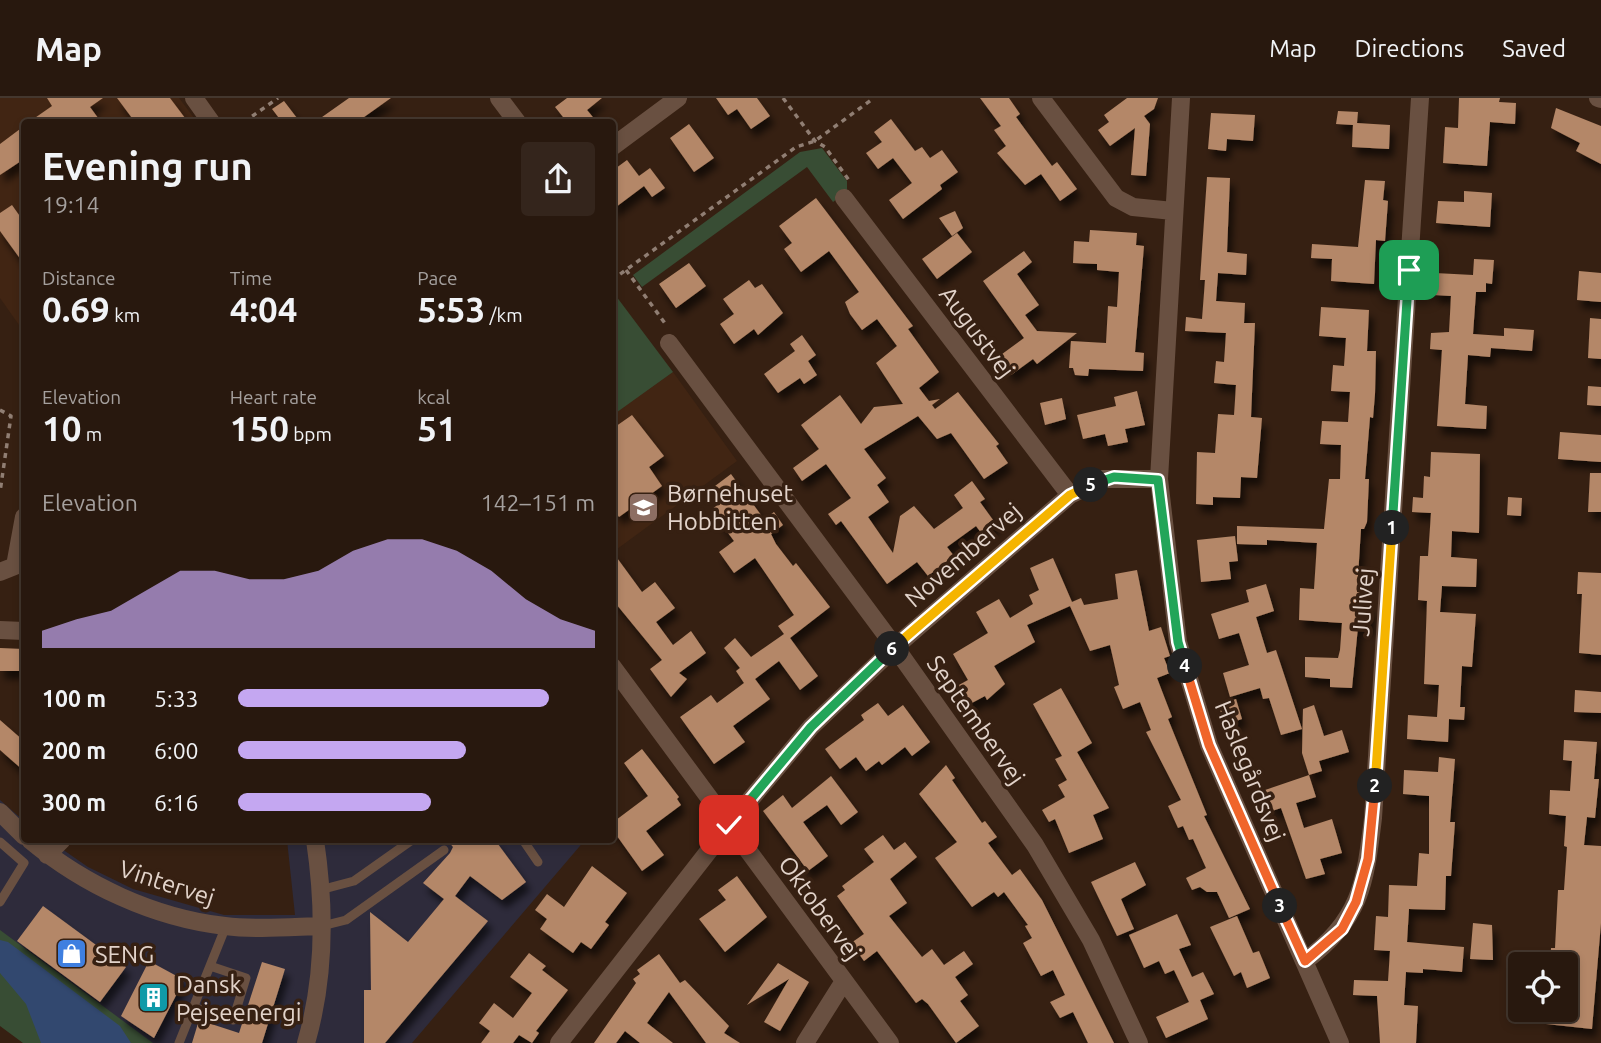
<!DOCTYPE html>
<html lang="en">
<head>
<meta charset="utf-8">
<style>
	:root { --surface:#28180e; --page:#34251c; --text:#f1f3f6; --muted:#a5a09e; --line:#44372e; --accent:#c4a7f1 }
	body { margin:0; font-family:Ubuntu,sans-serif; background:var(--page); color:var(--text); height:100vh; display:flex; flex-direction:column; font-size:26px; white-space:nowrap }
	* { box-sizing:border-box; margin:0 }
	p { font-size:23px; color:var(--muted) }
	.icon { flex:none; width:38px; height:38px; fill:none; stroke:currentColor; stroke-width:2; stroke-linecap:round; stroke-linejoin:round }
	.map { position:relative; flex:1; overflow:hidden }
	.details { position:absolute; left:21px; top:21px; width:595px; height:724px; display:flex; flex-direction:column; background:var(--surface); border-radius:7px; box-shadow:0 4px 10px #0003,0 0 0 2px var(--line) }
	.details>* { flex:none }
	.fabs { position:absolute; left:1508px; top:854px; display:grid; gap:14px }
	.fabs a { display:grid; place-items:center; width:70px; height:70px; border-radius:7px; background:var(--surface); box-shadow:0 4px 10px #0003,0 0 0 2px var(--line); font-size:35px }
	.pin { position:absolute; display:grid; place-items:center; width:60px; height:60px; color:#fff; margin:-30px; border-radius:14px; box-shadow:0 4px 10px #0006 }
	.km { position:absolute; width:35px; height:35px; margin:-18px; border-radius:50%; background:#222; color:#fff; font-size:19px; line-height:35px; text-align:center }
	.round { display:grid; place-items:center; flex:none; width:74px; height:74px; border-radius:7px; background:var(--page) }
	.summary { display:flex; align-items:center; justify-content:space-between; height:119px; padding:0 21px }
	h1 { font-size:38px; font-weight:700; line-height:52px }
	.metrics { display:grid; grid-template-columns:repeat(3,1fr); gap:10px; height:119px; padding:7px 21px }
	.metrics div { display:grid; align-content:center }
	.metrics b { font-size:35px; font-weight:700 }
	.metrics small { font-size:19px; font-weight:400 }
	.metrics p { font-size:19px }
	.chart { height:196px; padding:14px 21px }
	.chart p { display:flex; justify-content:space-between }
	.chart svg { width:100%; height:126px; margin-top:7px; fill:var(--accent); opacity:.7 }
	ul { padding:0 21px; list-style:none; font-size:23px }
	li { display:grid; grid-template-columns:112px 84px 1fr; align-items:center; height:52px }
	li i { height:18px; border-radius:9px; background:var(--accent) }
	header { display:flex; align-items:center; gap:42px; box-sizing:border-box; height:98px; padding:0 35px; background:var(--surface); border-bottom:2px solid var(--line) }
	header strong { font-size:33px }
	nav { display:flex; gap:38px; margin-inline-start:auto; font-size:24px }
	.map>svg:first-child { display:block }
	.commercial { fill:#2e2b3b }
	.built { fill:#412513 }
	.green { fill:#384d34 }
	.water { fill:#32486f }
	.building { fill:#b48767; filter:url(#shadow) }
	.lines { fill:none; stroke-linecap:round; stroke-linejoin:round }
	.path { stroke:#907e73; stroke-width:3.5; stroke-dasharray:5 5; stroke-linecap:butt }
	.service { stroke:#695041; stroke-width:9 }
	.minor { stroke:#695041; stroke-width:18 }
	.split-1-casing { stroke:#fff; stroke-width:14 }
	.split-2-casing { stroke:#fff; stroke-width:14 }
	.split-3-casing { stroke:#fff; stroke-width:14 }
	.split-4-casing { stroke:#fff; stroke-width:14 }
	.split-5-casing { stroke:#fff; stroke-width:14 }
	.split-6-casing { stroke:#fff; stroke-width:14 }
	.split-7-casing { stroke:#fff; stroke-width:14 }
	.split-1 { stroke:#22a559; stroke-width:9 }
	.split-2 { stroke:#f5b400; stroke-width:9 }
	.split-3 { stroke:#f0652b; stroke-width:9 }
	.split-4 { stroke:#f0652b; stroke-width:9 }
	.split-5 { stroke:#22a559; stroke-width:9 }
	.split-6 { stroke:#f5b400; stroke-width:9 }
	.split-7 { stroke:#22a559; stroke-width:9 }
	.labels { text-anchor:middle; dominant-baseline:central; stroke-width:7; stroke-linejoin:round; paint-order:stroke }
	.street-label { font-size:24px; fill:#e2d3ca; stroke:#362012 }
	.poi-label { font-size:24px; fill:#e2d3ca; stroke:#362012; text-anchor:start }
</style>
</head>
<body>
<header>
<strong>Map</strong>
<nav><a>Map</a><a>Directions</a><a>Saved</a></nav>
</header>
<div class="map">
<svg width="1601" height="945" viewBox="0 0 1601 945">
	<defs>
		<filter id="shadow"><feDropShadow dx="4.5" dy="8" stdDeviation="3.5" flood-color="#0009"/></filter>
	</defs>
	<rect width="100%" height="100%" fill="#362012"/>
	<!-- commercial -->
	<path class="commercial" d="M0 702 24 723V742H49L88 769 133 791 224 817H295L287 742H585L412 945H145L0 837Z"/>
	<!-- built -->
	<path class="built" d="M0 0H179L197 24H24V234L0 200Z
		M673 274 737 363 613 454 612 317Z"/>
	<!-- green -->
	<path class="green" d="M822 50 847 83V93L833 104 807 69 642 189 633 177 800 54Z
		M616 198 673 274 613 317 612 201Z
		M0 832 153 945H23L0 928Z"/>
	<!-- water -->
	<path class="water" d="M0 842 8 844 120 928 131 945H41L26 906 0 875Z"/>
	<!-- building -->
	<path class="building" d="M47 0H103L90 9 101 24H29L52 8Z
		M117 0H170L188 24H135Z
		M349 0H391L357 24H315Z
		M567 0H602L587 12 597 24H567L555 9Z
		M716 0H757L770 18 751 31 737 11 728 17Z
		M980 0H1009L1020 16 1016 19 1052 68 1057 64 1077 91 1060 103 1041 76 1025 87 997 55 1006 48 994 32 1001 28Z
		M1127 0H1158L1154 11 1144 18 1150 26 1146 78 1131 77 1135 30 1110 48 1098 32 1109 24 1104 17Z
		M1459 0H1500L1499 4 1516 5 1515 26 1490 24 1487 68 1443 65 1445 29 1458 30Z
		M284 3 300 24H282L272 11Z
		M1556 10 1601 28V66L1576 53 1580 45 1551 30Z
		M1338 13 1358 14 1357 25 1390 27 1389 51 1352 49 1353 27 1336 26Z
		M1211 15 1255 17 1253 43 1227 41 1226 53 1208 51Z
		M891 21 915 53 922 49 930 60 942 52 958 74 940 87 942 91 903 121 889 102 912 85 893 60 878 71 866 55 882 44 874 34Z
		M689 26 714 60 694 74 670 40Z
		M24 28V61L0 77V46Z
		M627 62 639 78 650 70 665 90 652 99 644 88 612 112V73Z
		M1207 79 1230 80 1227 154 1247 156 1246 177 1218 175 1216 203 1245 205 1244 225H1255L1251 319 1262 320 1257 380 1241 379 1240 400 1213 399V407L1196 406 1197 354 1215 355 1218 316 1234 317 1236 287 1214 285 1216 263 1224 264 1226 235 1185 233 1186 219 1202 221 1205 182H1200Z
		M1365 82 1385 83 1383 102 1388 103 1385 143 1376 142 1374 186 1331 183 1332 161 1311 160 1312 146 1358 149Z
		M1464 93 1492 95 1490 129 1436 125 1438 103 1464 104Z
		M816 100 913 228 908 231 939 274 919 290 929 303 940 301 932 307 935 311 958 294 999 346 996 348 1008 365 984 381 951 335 937 341 918 318 864 351 886 380 877 387 889 404 868 419 893 455 900 418 914 408 934 431 963 410 954 397 972 383 985 401 980 404 996 426 982 436 976 428 947 449 954 458 928 478 917 464 887 486 841 423 836 427 828 416 851 400 826 366 802 383 793 370 819 351 801 327 840 297 861 326 874 309 903 306 876 265 897 248 877 221 862 232 850 216 845 204 859 194 829 153 801 174 784 151 792 145 779 128Z
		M12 107 24 124V166L0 133V115Z
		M955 113 963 130 952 138 939 120Z
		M1090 132 1137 135 1136 147 1144 148 1135 254 1144 255 1143 273 1089 271 1088 278 1075 277 1073 270H1069L1071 243 1106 245 1108 208 1117 209 1119 174 1097 172V166L1073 165 1074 143 1089 144Z
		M957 135 972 154 937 181 922 161Z
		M1024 153 1032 164 1017 176 1039 207 1025 217 1037 233 1077 235 1037 266 1033 261 1011 277 998 259 1024 240 983 183Z
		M1474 161 1494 162 1492 186 1486 185V194H1476L1473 236 1504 238V230L1534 232 1532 253 1491 250 1490 259 1468 257 1465 306 1487 308 1486 331 1437 328 1442 252 1430 251 1431 235 1449 234 1451 198 1433 197 1435 175 1473 177Z
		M689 165 706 188 676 210 659 186Z
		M1579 173 1601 175V204L1577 202Z
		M749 182 755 190 762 186 783 215 758 237 754 231 734 246 720 226 734 216 723 201Z
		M1321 209 1369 212 1367 253H1376L1375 296 1373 320 1370 319 1365 381H1369L1367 424 1364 431H1361L1357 494H1360L1359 509H1370L1369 530 1358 529 1352 590 1330 589V581L1305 579V559L1338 560 1340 552 1342 525 1299 522 1300 490 1314 491 1317 445 1267 442V447L1237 446V428L1324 431 1329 381H1340L1341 347 1320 346 1322 323 1348 324 1350 294 1331 293 1333 267 1344 268 1346 240 1319 238Z
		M1590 220 1601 221V261L1588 260Z
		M802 237 816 257 808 263 817 277 804 286 800 280 778 295 764 276 795 253 790 246Z
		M1588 288 1601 289V308L1587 307Z
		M1137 293 1145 327 1125 331 1128 344 1108 348 1105 336 1083 341 1077 317 1116 308 1114 299Z
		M1062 300 1066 321 1045 327 1040 305Z
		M632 317 664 358 649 369 662 388 619 419 612 409V331Z
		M1560 334 1601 337V364L1558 361Z
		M1431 354 1480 356 1479 435 1452 433 1451 459 1477 461 1476 489 1442 488 1440 514 1476 516 1472 569 1462 568 1460 609H1465L1464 622 1449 621 1448 644 1407 641 1408 617 1437 619 1439 587 1424 586 1427 503 1418 502 1420 458H1428L1431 415 1412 414 1413 399 1423 400 1424 378 1430 379Z
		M1590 375H1601V414H1588Z
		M731 376 764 421 774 414 783 427 771 436 776 446 793 468 796 465 830 509 790 540 818 578 800 592 779 563 755 581 770 601 733 628 745 644 714 666 680 619 711 597 717 605 744 585 736 573 740 570 724 550 735 540 751 559 784 536 778 528 794 517 755 460 734 475 719 454 734 443 711 412 725 401 715 388Z
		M1508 399 1522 400 1521 418 1507 417Z
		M1235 438 1238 463 1229 464 1231 481 1201 484 1197 442Z
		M612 453 642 494 655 484 675 510 656 524 673 547 691 533 706 555 679 575 687 581 671 599 650 571 662 562 612 501Z
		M1053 460 1072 504 1081 500 1084 507 1118 501 1115 476 1137 472 1149 533 1161 529 1170 558 1164 560 1170 575 1157 580 1172 619 1168 621 1207 717 1204 718 1250 811 1229 820 1217 794H1207L1200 789 1192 792 1186 780 1206 770 1193 741 1189 742 1183 728 1178 730 1168 708 1181 702 1146 634 1151 632 1140 604 1123 611 1114 589 1119 587 1110 547 1090 553 1070 508 1027 527 1035 544 994 568 1005 586 987 602 985 598 968 607 957 588 968 582 953 556 988 535 976 514 999 501 1010 520 1033 506 1029 497 1039 492 1030 470Z
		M1578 474 1601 475V557L1579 555 1582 496H1577Z
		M1266 486 1274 513 1256 519 1267 555 1276 552 1302 631 1281 637 1269 600 1263 601 1260 590 1230 599 1223 575 1249 567 1239 535 1219 541 1211 516 1249 504 1246 492Z
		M0 550 24 551V573H0Z
		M1061 590 1092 645 1077 654 1109 710 1093 717 1103 741 1069 755 1055 721 1049 724 1042 712 1065 699 1058 687 1067 682 1055 661 1062 658 1033 606Z
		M1575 592 1601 594V615L1574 614Z
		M1236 601 1242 621 1224 627 1219 607Z
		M878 605 888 618 903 607 930 644 912 658 905 649 882 667 879 663 866 673 856 659 840 671 825 651 864 622 861 617Z
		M1314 607 1324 638 1342 632 1349 654 1319 663 1322 673 1309 677 1302 655 1303 611Z
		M0 622 24 643V673L0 652Z
		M1564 642 1597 644 1594 681H1599L1595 720 1587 719 1584 747 1601 748V825L1592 931 1546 926 1547 912H1566V866H1550L1551 850H1555L1558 792H1564L1567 749 1564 748 1566 718 1549 716 1550 692 1570 693 1572 663 1563 662Z
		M642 651 679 699 677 701 681 707 646 733 664 757 642 773 612 731V725L648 698 624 665Z
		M1439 659 1455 661 1450 724H1455L1451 778H1446L1445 812 1409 811 1407 844 1464 849 1462 874 1423 871V875L1406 874 1404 907 1418 908 1416 945H1380L1377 898 1353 897 1354 882 1388 883 1390 853 1374 852 1376 818 1388 819 1389 787 1417 788 1419 755 1429 756V698L1403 696 1404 672 1438 674Z
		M946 667 955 680 952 682 982 725 985 723 997 739 988 745 1012 777 1020 771 1042 802 1114 945H1088L1073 914 1060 920 1050 904 1065 897 1053 872 1041 878 1023 845 1032 840 1025 828 1028 827 1004 794 998 799 994 794 972 809 935 760 957 744 919 696Z
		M1309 677 1316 699 1296 705 1304 730 1332 721 1342 755 1320 761 1325 776 1306 781 1281 710 1272 713 1265 692Z
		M831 678 858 714 841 727 827 707 803 724 828 758 808 773 763 713 783 697 792 710Z
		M883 737 894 752 905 744 917 759 890 781 907 805 889 818 922 859 932 851 944 867 964 853 973 866 955 879 968 897 960 903 979 928 956 945 928 906 922 901 916 905 877 853 864 863 851 845 864 836 837 798 845 792 842 788 874 764 864 751Z
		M447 742H495L526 784 502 802 470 778 455 798 488 823 385 945H364V892H371L370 814 408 844 444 801 423 785 450 755 453 749Z
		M1135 764 1146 787 1121 801 1134 831 1117 838 1091 784Z
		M592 768 627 795 605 824 609 827 591 851 581 844 573 855 540 831 547 821 535 812 547 796 564 809Z
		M737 778 767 819 725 854 699 821 726 802 718 792Z
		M43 808 126 869 100 904 17 843Z
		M1177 816 1191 847 1179 851 1192 879 1203 874 1214 896 1200 902 1208 921 1166 940 1156 919 1189 904 1174 872 1165 876 1159 863 1144 870 1129 837Z
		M1237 818 1253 855 1259 853 1270 880 1247 890 1241 874 1234 878 1210 829Z
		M1473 825 1492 827 1493 862 1470 861Z
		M529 855 546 868 542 872 568 892 536 933 539 935 532 945 519 937 513 945H481L490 933 479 925 494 905 513 920 532 895 510 879Z
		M659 856 680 885 685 882 729 928 724 935 740 945H706L669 894 647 925 673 945H640L625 933 616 945H594L636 885 633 881 640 876 637 872Z
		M149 863 184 882 154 940 121 918Z
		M262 864 285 871 262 945H192L199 922 239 935Z
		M778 865 809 884 780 933 764 924 789 881 747 907Z"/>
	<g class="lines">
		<!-- path -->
		<path class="path" d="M783 0 815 43 825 49 851 85
			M244 24 278 0
			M626 172 667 228
			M612 182 796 49 815 43 874 0
			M0 312 11 318 0 394"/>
		<!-- service -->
		<path class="service" d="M523 742 538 764
			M0 744 24 765 0 804
			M320 792 354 783 412 742
			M322 828 346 822 444 752
			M193 909 233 922 246 880 210 868
			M179 945 226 828"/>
		<!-- minor -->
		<path class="minor" d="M194 0 211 24
			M499 0 517 24
			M1041 0 1116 100 1133 109 1173 113
			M1181 0 1159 381 1178 544 1209 647 1340 945
			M1598 0 1601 1
			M612 49 678 0
			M844 100 1070 397
			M669 245 895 549 1035 747 1091 842 1139 945
			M0 474 15 468 24 419
			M0 532 24 533
			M612 568 890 945
			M0 714 24 738
			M30 742C84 787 154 820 225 828 256 832 290 829 322 828
			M47 757 62 742
			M1305 863C1361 822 1365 785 1373 720L1420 0
			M306 945C325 880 325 809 315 742
			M559 945 729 727 811 629 895 549 1070 397 1103 381H1159
			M805 945 844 883"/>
	</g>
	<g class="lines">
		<defs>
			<path id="split-1" d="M1392 430 1409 172"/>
			<path id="split-2" d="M1375 688 1392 430"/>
			<path id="split-3" d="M1280 808 1305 863 1342 831 1356 804 1368 761 1375 688"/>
			<path id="split-4" d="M1185 568 1209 647 1280 808"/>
			<path id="split-5" d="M1091 387 1114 379 1158 382 1178 544 1185 568"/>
			<path id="split-6" d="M892 551 1070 397 1091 387"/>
			<path id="split-7" d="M729 727 811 629 892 551"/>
		</defs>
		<!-- split-1 casing -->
		<use href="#split-1" class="split-1-casing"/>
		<!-- split-2 casing -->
		<use href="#split-2" class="split-2-casing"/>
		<!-- split-3 casing -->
		<use href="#split-3" class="split-3-casing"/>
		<!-- split-4 casing -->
		<use href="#split-4" class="split-4-casing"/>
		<!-- split-5 casing -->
		<use href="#split-5" class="split-5-casing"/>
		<!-- split-6 casing -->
		<use href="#split-6" class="split-6-casing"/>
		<!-- split-7 casing -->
		<use href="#split-7" class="split-7-casing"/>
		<!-- split-1 -->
		<use href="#split-1" class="split-1"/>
		<!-- split-2 -->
		<use href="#split-2" class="split-2"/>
		<!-- split-3 -->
		<use href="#split-3" class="split-3"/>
		<!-- split-4 -->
		<use href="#split-4" class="split-4"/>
		<!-- split-5 -->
		<use href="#split-5" class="split-5"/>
		<!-- split-6 -->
		<use href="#split-6" class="split-6"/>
		<!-- split-7 -->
		<use href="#split-7" class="split-7"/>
	</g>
	<!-- icons -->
	<defs>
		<symbol id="school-square" viewBox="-11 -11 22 22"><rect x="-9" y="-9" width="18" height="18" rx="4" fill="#8d6e63" stroke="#362012"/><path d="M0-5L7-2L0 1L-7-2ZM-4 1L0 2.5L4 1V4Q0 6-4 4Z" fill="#fff"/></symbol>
		<symbol id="shop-square" viewBox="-11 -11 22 22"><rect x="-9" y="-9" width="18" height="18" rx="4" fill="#3f7fe0" stroke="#362012"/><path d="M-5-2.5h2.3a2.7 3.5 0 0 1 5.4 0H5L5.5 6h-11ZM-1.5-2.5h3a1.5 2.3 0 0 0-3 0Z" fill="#fff"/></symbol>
		<symbol id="building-square" viewBox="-11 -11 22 22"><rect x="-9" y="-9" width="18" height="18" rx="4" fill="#0f9aa8" stroke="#362012"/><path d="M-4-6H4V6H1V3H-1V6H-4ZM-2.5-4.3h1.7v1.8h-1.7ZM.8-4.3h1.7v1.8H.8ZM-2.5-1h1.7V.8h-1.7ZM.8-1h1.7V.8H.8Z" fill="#fff"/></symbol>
	</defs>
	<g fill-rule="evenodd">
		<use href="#school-square" x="626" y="392" width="35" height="35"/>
		<use href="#shop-square" x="54" y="838" width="35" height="35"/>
		<use href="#building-square" x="136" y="882" width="35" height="35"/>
	</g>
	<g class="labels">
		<!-- street labels -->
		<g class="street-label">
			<text transform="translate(977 234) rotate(53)">Augustvej</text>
			<text transform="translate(963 457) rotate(-41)">Novembervej</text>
			<text transform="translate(1363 504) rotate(-86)">Julivej</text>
			<text transform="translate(976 622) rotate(55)">Septembervej</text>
			<text transform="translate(1250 673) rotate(68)">Haslegårdsvej</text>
			<text transform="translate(167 785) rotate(18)">Vintervej</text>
			<text transform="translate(820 810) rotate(54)">Oktobervej</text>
		</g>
		<!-- poi labels -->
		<g class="poi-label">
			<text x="667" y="395">Børnehuset<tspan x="667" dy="28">Hobbitten</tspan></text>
			<text x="95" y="856">SENG</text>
			<text x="176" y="886">Dansk<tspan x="176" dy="28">Pejseenergi</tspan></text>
		</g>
	</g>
</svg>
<div class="fabs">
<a><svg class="icon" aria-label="locate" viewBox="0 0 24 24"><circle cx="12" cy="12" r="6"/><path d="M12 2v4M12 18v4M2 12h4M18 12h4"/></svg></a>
</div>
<div class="pin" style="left:1409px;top:172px;background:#1e9e55"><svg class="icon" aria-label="arrive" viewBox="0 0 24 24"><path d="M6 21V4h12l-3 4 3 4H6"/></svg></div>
<div class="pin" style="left:729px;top:727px;background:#d93025"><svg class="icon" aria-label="check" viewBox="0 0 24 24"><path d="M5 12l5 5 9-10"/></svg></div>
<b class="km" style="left:1392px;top:430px">1</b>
<b class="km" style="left:1375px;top:688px">2</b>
<b class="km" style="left:1280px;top:808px">3</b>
<b class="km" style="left:1185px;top:568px">4</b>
<b class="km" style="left:1091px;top:387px">5</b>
<b class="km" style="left:892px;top:551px">6</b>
<section class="details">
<div class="summary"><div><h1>Evening run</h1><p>19:14</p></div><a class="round"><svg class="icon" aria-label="share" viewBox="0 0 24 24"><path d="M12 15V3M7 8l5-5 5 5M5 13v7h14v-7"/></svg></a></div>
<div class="metrics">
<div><p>Distance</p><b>0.69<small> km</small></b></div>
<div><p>Time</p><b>4:04</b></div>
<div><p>Pace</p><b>5:53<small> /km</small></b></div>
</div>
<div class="metrics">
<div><p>Elevation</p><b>10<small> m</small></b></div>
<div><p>Heart rate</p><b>150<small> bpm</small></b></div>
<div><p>kcal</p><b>51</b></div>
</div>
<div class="chart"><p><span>Elevation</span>142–151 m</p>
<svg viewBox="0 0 160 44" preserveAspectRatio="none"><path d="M0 44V38L10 34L20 31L30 24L40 17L50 17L60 20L70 20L80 17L90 10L100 6L110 6L120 10L130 17L140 27L150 34L160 38V44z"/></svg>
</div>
<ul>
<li><b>100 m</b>5:33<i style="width:87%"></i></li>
<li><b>200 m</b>6:00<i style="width:64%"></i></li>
<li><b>300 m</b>6:16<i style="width:54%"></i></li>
</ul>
</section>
</div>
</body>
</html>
